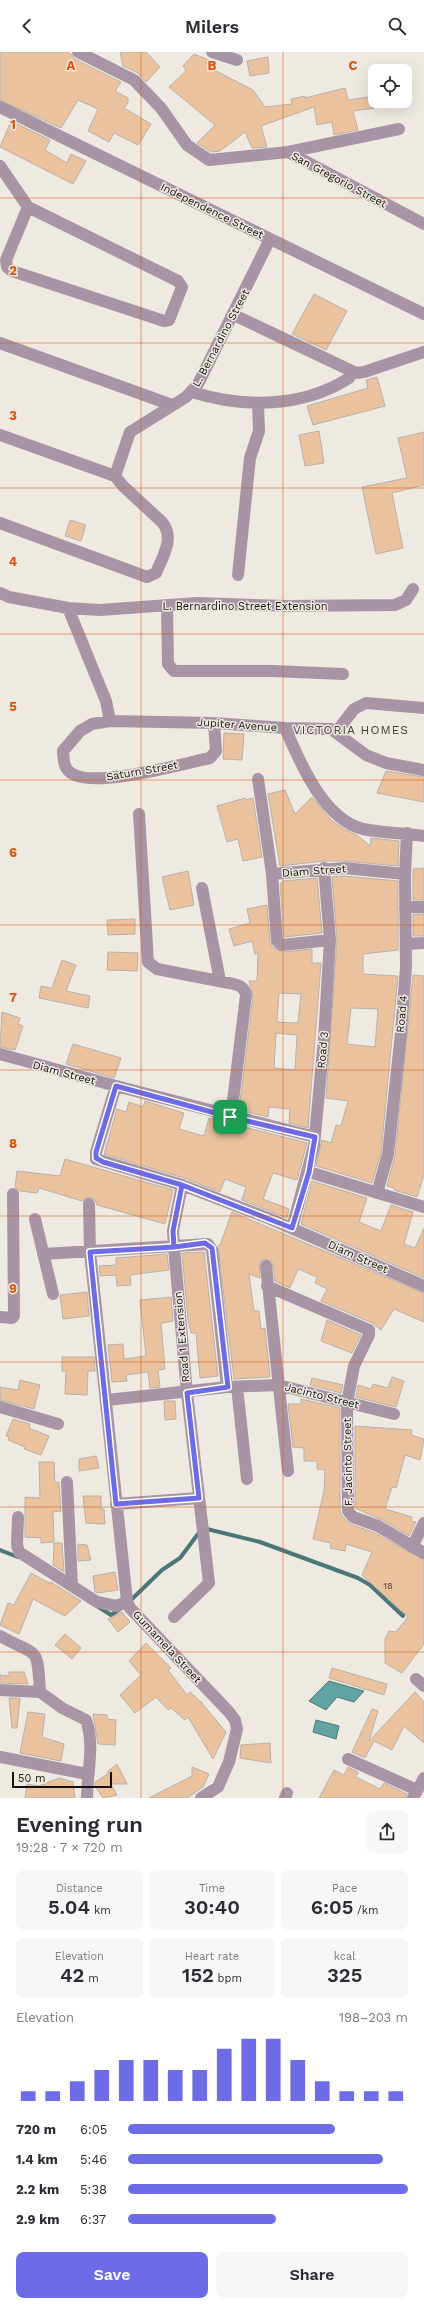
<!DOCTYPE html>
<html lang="en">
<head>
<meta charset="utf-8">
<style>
	:root { --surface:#fff; --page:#f7f7f7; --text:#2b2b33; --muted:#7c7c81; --accent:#6d6ce6 }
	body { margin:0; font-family:"Work Sans",sans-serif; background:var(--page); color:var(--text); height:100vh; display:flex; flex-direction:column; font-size:15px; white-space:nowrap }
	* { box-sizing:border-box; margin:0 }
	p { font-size:13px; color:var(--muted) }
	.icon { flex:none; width:22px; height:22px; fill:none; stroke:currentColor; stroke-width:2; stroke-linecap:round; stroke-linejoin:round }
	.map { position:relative; height:1746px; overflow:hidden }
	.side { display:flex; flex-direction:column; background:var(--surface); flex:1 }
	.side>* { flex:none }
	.fabs { position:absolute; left:368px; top:12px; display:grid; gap:8px }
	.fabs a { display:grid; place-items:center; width:44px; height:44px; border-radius:8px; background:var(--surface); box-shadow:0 4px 16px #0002; font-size:20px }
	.scale { position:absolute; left:12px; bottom:10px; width:100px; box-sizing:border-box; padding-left:4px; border:2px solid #14120f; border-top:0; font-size:11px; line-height:14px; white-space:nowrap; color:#14120f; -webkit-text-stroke:3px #eeeae1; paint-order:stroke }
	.pin { position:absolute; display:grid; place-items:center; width:34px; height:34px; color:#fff; margin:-17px; border-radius:8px; box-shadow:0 2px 6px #0006 }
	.round { display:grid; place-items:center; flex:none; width:42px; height:42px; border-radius:8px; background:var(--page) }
	.head { display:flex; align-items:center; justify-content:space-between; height:68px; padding:0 16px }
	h1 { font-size:22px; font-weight:600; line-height:30px }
	.figures { display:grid; grid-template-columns:repeat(3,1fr); gap:6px; height:68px; padding:4px 16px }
	.figures div { display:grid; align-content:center; border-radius:8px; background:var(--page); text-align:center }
	.figures b { font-size:20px; font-weight:600 }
	.figures small { font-size:11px; font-weight:400 }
	.figures p { font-size:11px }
	.chart { height:112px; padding:8px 16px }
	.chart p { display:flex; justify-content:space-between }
	.chart svg { width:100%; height:72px; margin-top:4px; stroke:var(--accent); stroke-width:6 }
	.cta { display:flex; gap:8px; margin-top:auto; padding:8px 16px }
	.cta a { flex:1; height:46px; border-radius:8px; background:var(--accent); color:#fff; font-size:16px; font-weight:600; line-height:46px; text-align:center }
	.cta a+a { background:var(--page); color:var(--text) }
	ul { padding:0 16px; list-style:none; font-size:13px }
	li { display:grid; grid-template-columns:64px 48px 1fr; align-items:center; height:30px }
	li i { height:10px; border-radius:5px; background:var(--accent) }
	header { display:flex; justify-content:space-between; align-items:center; height:52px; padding:0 16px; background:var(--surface); font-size:18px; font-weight:600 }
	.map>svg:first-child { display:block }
	.water { fill:#62a3a3; stroke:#4b7877 }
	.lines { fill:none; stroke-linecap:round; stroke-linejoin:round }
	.stream { stroke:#4b7877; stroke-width:4 }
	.building { fill:#eac29e; stroke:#b8b0aa; fill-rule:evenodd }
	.minor { stroke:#a795a5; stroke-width:12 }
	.route-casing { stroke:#fff; stroke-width:8 }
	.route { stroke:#6d6ce6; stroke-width:5 }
	.grid { fill:none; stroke:#dd550c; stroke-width:1; stroke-opacity:0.55 }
	.labels { text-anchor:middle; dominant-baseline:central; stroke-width:3; stroke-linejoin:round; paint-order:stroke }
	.number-label { font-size:9px; fill:#4a3e33 }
	.street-label { font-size:11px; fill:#14120f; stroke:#eeeae1 }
	.neighbourhood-label { font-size:12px; letter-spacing:1px; fill:#444039; stroke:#eeeae1 }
	.grid-label { font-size:13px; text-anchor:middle; font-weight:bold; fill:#dd550c; stroke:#eeeae1; stroke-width:3; stroke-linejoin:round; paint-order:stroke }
</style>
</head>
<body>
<header><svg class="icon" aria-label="back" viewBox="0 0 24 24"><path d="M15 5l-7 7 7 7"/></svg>Milers<svg class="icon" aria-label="search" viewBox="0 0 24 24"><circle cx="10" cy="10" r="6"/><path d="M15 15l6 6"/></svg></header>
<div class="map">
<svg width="424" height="1746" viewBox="0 0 424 1746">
	<rect width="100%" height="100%" fill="#eeeae1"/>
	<!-- water -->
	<path class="water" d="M329 1629 364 1639 354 1650 337 1645 326 1658 309 1649Z
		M316 1668 339 1674 336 1687 313 1680Z"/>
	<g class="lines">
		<!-- stream -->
		<path class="stream" d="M207 1477 260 1490 358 1526 370 1533 403 1564V1555
			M0 1498 18 1505
			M132 1547 162 1518 180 1506 198 1482
			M97 1554 111 1563 120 1557"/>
	</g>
	<!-- building -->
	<path class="building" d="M0 0H66L71 2 75 7 121 30 115 39 128 46V51L124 56 151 72 138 93 114 81 109 90 88 79 98 57 78 48 61 76 0 48Z
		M120 0H146L160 15 146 30 138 21 123 14Z
		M194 2 214 10 212 17 253 38 265 55 292 52 291 47 305 44V46L345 36 348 48 375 44V56L353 59 358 78 334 83 332 70 317 73 314 55 261 74 267 95 252 96 245 80 220 99 211 100 197 91 215 73 169 35 186 19 183 14Z
		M268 5 269 21 250 24 247 9Z
		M11 69 50 88 45 98 67 111 71 102 86 109 73 132 0 95Z
		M314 242 347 259 326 298 292 282Z
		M377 325 385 354 313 373 307 354 368 336 366 328Z
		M319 379 324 411 305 414 299 383Z
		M424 380V433L392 441 403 496 376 502 362 435 407 426 398 386Z
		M70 468 86 473 81 489 65 484Z
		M224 681 244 682 242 708 223 707Z
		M386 719 424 725V750L377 741Z
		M285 738 295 762 312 745 331 768 344 777 357 783 370 794 371 786 399 789 398 814 344 809H324L280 814 268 742Z
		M245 746 246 748 253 746 262 805 243 809 238 787 227 790 217 754Z
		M424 816V848H413V817Z
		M188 819 194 853 170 858 162 825Z
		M344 824 398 829V898L363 902V922L398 924 381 1101 372 1131 316 1114 322 1088 331 1091 336 1073 341 1074 348 1049 326 1046 337 888 332 825ZM351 956 378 957 375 995 347 992Z
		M317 826 322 881 284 885 280 831H283V829Z
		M267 853 270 890 272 895 283 900 312 897V911H321L308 1076 289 1071 290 1057 269 1055 268 1065 239 1058 253 944 249 929H257L258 901 255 902 252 889 234 894 229 877 250 871 247 857ZM279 941 301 942 298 971 277 970ZM276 981 297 983 295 1018 274 1016Z
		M413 862H424V884H413Z
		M135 867V882L108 883 107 868Z
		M108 900 138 901 137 919 107 918Z
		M62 908 76 913 66 939 90 944 88 956 39 946 41 934 52 936Z
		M413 923 424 924V1123L417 1145 394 1138V1136L387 1134 395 1103Z
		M2 960 20 966 18 972 23 974 15 998 0 995Z
		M73 992 121 1006 114 1026 66 1012Z
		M145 1049 184 1061 179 1077 204 1084 209 1066 307 1091 297 1128 273 1121 263 1147 289 1157 287 1166 242 1148 246 1135 225 1127 220 1140 184 1126 104 1102 117 1057 126 1060 129 1050 143 1055Z
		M65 1107 173 1138 165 1172 97 1153 95 1148 89 1145 82 1149 39 1136 37 1141 20 1139 15 1135 17 1119 60 1124Z
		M312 1129 367 1146 359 1170 381 1179 391 1153 413 1160 404 1192 415 1196 424 1176V1226L301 1172Z
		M232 1160 424 1241V1270L394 1257 381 1278 372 1271 321 1249 327 1237 315 1231 317 1225 298 1217 290 1236 275 1229 272 1210 265 1207 259 1211 260 1226 249 1222 254 1259H259L261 1277 265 1276 270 1325 234 1327 218 1194 220 1193Z
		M204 1200 218 1324 200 1326 196 1281H191L188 1268 182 1201Z
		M167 1202 169 1218 130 1223 131 1233 117 1234 116 1223 100 1224 99 1214 116 1213V1206Z
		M87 1240 89 1264 63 1267 60 1243Z
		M171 1245 173 1269 161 1271 165 1317 158 1318 160 1335 150 1336 148 1320 126 1323 127 1329 112 1330 108 1293 123 1292 124 1307 146 1304 140 1248Z
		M327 1268 361 1283 352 1301 321 1289Z
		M62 1305H94L95 1319H88L87 1343 65 1342 66 1319H62Z
		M392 1325 404 1329 396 1355 356 1345 358 1333 371 1337 373 1332 388 1336Z
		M312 1326 343 1333 341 1341 310 1333Z
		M20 1328 40 1333 34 1357 0 1348V1335L18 1338Z
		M301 1347 340 1356V1459L342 1464 350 1472 375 1481 424 1508V1592L402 1621 385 1611V1587L389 1579 396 1580 408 1565 362 1523 372 1500 346 1492 345 1499 330 1496 331 1491 313 1487 324 1439 325 1418 317 1417V1409H304V1396L293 1395 288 1352H301Z
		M164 1349H175L176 1367 165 1368Z
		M13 1367 30 1372 29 1376 49 1384 41 1403 24 1397 25 1395 8 1388 9 1385 6 1384Z
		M355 1374 412 1378 411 1383 424 1387 420 1408 405 1403 396 1436 392 1435 385 1457 412 1465 411 1469 416 1470 409 1484 382 1468 355 1456Z
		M96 1404 99 1416 79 1419V1407Z
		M39 1410H54L55 1431 59 1430 61 1459 53 1460 54 1490 41 1491V1486L25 1485V1445L40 1446Z
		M83 1444H101V1457H104L105 1472 86 1471Z
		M54 1491H62L64 1520 53 1513Z
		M78 1492 87 1493 91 1508 78 1509Z
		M115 1520 118 1538 98 1541 95 1540 93 1524Z
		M31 1521 51 1532V1530L81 1549 65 1564 33 1547 19 1582 0 1573 8 1551 14 1553Z
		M122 1560 130 1570 118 1580 108 1567Z
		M65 1582 81 1596 72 1607 55 1593Z
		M146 1591 171 1616 168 1618 187 1643 190 1640 201 1650 226 1680 213 1707 188 1665 185 1668 171 1656 168 1658 156 1645 135 1661 120 1643 141 1623 129 1609Z
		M332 1616 387 1632 384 1643 329 1626Z
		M9 1620H24L28 1632 0 1631V1623L9 1624Z
		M415 1640 424 1650V1691L404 1674 392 1698 374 1689 365 1706 352 1700 372 1657 378 1659 369 1689Z
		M9 1646H20L17 1676H12Z
		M28 1660 45 1662 42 1685 64 1692 61 1709 20 1701Z
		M93 1662 107 1663V1667L116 1668 115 1693 98 1692Z
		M270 1691 271 1711 240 1706 241 1693Z
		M117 1712 127 1732H111L117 1743 103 1746 95 1734V1730L108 1722 107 1720Z
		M192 1715 209 1722 203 1735 187 1746H149L192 1724Z
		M348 1715 358 1720 356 1725 380 1737 384 1731 407 1742 406 1746H319L334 1718 344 1723Z
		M59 1726 73 1730 75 1746H25L27 1732 39 1734Z"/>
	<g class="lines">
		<!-- minor -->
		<path class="minor" d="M78 0 134 28 161 56 187 93 209 108 288 100 399 77
			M212 0 237 8
			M0 55 424 262
			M288 100 424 172
			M0 114 28 155 6 208 7 215 12 219 164 269 169 268 182 235 178 229 28 155
			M234 263 356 321 364 320 424 300
			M0 291 172 353
			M192 340C243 356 303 356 349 326
			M0 383 115 424 123 434 162 470C175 486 163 504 156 521L147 525 0 471
			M115 424 130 380 186 345 198 332 270 187
			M238 523 250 406 259 379 258 352
			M0 541 9 545 68 556 100 558 197 551 286 554 395 553 406 548 413 537
			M167 553 168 612 174 619H273L343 622
			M68 556 106 649 110 669
			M214 671 216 699 210 706C181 712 93 737 71 721 63 716 64 707 63 699L80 679 92 672 110 669 214 671 285 676 331 677 366 703 386 711 424 718
			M285 676C300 710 323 767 363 777 383 781 404 781 424 784
			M337 679 354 657 366 651 424 656
			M258 727 272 822 277 889 282 893 330 888
			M139 762 148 910 157 917 229 931C237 933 244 933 246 943L231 1065
			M272 822 344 816 405 822
			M202 836 220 929
			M405 855H424
			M406 892 424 891
			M0 1002 116 1034 315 1085
			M116 1034 96 1100V1107L182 1133 268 1166 424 1234
			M309 1120 424 1155
			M377 1141 388 1102 401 981 406 915 405 822 407 781
			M89 1152 90 1200 127 1549 130 1556 229 1660 235 1668 237 1677 229 1710 218 1735 201 1746
			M35 1167 53 1242
			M292 1176 314 1094 324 987 330 888 324 816
			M43 1202 208 1192 212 1198 227 1335
			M266 1214 288 1419
			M267 1234 369 1278V1283L354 1314 347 1351 348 1459 353 1465 378 1474 424 1501
			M0 1265 12 1266 14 1264 13 1142
			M237 1335 247 1427
			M107 1348 227 1335 278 1333 394 1362
			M0 1355 58 1372
			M67 1430 72 1534
			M116 1452 199 1446
			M18 1465 17 1493 19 1500 97 1550 117 1554 127 1549
			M412 1495 424 1471
			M174 1565 209 1531 187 1341 174 1195 173 1179 182 1133
			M0 1584C39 1606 37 1592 40 1640L62 1656 86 1668C95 1693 87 1720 87 1746
			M416 1627 424 1634
			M0 1638 40 1640
			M0 1705 87 1722
			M348 1707 417 1738
			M285 1746 287 1741
			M413 1746 424 1726"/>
	</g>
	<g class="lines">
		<defs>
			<path id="route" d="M230 1065 116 1034 96 1100V1106L103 1110 182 1133 173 1179 174 1195 90 1200 116 1452 199 1446 187 1341 228 1335 212 1196 205 1191 174 1195 173 1179 182 1133 292 1176 309 1120 315 1085 230 1065"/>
		</defs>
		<!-- route casing -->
		<use href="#route" class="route-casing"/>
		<!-- route -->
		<use href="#route" class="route"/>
	</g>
	<!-- grid -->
	<path class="grid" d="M141 0V1746M283 0V1746M0 146H424M0 291H424M0 436H424M0 582H424M0 728H424M0 873H424M0 1018H424M0 1164H424M0 1310H424M0 1455H424M0 1600H424"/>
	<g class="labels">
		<!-- number labels -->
		<g class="number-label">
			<text x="388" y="1534">18</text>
		</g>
		<!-- street labels -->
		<g class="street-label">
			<text transform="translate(339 128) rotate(28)">San Gregorio Street</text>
			<text transform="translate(212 159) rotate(26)">Independence Street</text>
			<text transform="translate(221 286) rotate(-62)">L. Bernardino Street</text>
			<text x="245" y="554">L. Bernardino Street Extension</text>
			<text transform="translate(237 673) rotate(4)">Jupiter Avenue</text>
			<text transform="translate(142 719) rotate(-10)">Saturn Street</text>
			<text transform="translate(314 819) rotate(-4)">Diam Street</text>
			<text transform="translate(402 962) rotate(-85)">Road 4</text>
			<text transform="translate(323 998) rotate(-85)">Road 3</text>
			<text transform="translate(64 1021) rotate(15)">Diam Street</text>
			<text transform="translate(358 1205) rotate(24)">Diam Street</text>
			<text transform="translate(182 1285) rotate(-95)">Road 1 Extension</text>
			<text transform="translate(322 1344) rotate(14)">Jacinto Street</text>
			<text transform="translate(348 1410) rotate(-91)">F. Jacinto Street</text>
			<text transform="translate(167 1595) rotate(47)">Gumamela Street</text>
		</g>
		<!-- neighbourhood labels -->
		<g class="neighbourhood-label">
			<text x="351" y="678">VICTORIA HOMES</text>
		</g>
	</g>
	<g class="grid-label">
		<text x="71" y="18">A</text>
		<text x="212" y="18">B</text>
		<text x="353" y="18">C</text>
		<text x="13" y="77">1</text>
		<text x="13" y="223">2</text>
		<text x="13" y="368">3</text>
		<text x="13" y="514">4</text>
		<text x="13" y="659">5</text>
		<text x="13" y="805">6</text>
		<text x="13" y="950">7</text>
		<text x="13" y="1096">8</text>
		<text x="13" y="1241">9</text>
	</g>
</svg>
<div class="fabs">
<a><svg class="icon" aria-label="locate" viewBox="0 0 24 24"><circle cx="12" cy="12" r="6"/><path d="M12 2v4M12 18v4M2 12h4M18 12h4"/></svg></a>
</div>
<div class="scale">50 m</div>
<div class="pin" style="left:230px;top:1065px;background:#1e9e55"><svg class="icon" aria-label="arrive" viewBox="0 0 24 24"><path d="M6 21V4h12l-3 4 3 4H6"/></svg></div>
</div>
<section class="side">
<div class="head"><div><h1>Evening run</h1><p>19:28 · 7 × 720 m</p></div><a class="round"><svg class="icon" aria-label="share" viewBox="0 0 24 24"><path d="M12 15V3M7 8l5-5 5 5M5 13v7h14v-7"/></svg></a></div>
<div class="figures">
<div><p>Distance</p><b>5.04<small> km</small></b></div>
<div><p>Time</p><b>30:40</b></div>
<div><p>Pace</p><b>6:05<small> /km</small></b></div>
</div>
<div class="figures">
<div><p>Elevation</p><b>42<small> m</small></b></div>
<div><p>Heart rate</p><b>152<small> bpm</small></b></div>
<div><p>kcal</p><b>325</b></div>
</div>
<div class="chart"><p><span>Elevation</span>198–203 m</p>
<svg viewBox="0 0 160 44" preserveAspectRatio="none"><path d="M5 44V38M15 44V38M25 44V32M35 44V25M45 44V19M55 44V19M65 44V25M75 44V25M85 44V12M95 44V6M105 44V6M115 44V19M125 44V32M135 44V38M145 44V38M155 44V38"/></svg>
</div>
<ul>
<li><b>720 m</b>6:05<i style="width:74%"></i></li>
<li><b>1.4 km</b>5:46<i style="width:91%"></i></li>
<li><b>2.2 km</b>5:38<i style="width:100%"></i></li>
<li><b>2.9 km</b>6:37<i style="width:53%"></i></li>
</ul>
<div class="cta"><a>Save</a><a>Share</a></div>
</section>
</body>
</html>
